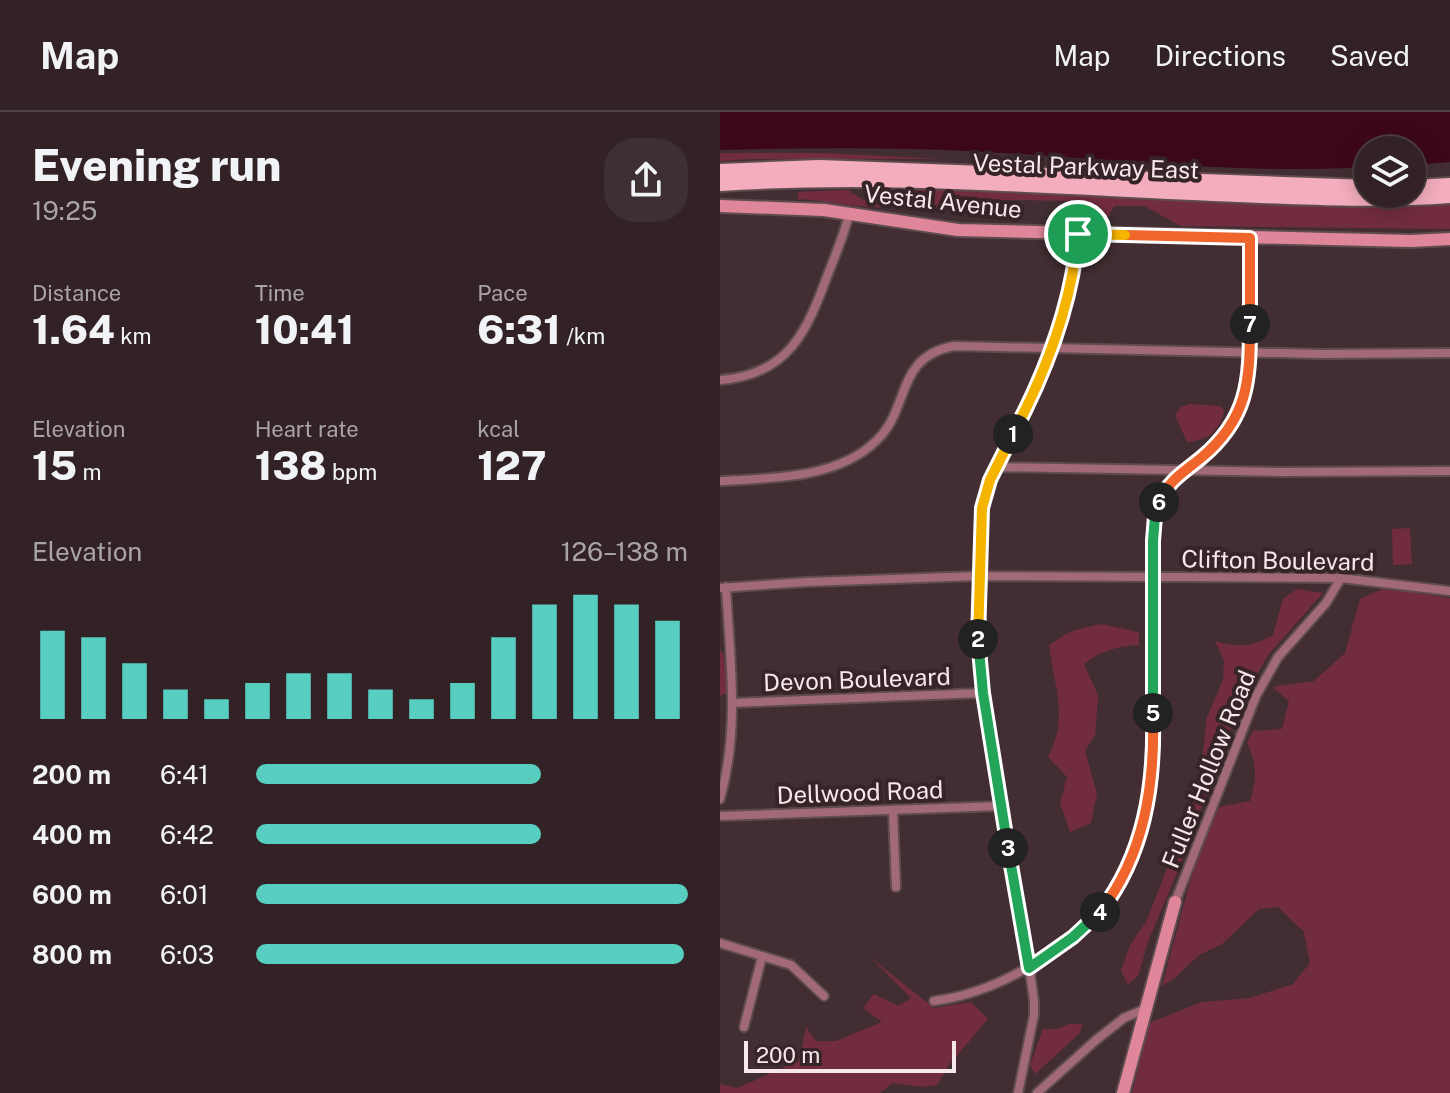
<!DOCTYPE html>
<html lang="en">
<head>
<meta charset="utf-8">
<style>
	:root { --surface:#322226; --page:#3d2f32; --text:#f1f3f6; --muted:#a8a4a7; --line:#4d3f43; --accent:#58cec0 }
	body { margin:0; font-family:"Public Sans",sans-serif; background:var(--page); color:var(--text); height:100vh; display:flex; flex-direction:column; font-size:30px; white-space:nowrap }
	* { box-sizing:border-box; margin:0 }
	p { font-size:26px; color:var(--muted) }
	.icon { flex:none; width:44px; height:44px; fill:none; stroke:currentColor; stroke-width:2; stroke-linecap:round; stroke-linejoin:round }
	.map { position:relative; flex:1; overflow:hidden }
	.sheet { display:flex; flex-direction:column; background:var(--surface); width:720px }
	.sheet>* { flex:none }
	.buttons { position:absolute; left:634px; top:24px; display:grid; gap:16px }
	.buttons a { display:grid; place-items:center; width:72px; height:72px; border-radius:50%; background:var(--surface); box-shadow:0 4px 20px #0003,0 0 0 2px var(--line); font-size:40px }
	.scale { position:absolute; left:24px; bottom:20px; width:212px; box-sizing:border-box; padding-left:8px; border:4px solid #f5e7ea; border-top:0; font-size:22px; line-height:28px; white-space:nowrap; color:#f5e7ea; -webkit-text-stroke:6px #372428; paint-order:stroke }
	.pin { position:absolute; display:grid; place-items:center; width:68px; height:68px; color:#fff; margin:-34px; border:4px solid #fff; border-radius:50%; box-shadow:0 2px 8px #0007 }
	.km { position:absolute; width:40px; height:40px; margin:-20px; border-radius:50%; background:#222; color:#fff; font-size:22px; line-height:40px; text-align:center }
	.round { display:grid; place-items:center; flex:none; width:84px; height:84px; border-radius:32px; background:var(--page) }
	.head { display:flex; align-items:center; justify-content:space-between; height:136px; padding:0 32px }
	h1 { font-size:44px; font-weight:800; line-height:60px }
	.figures { display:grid; grid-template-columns:repeat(3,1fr); gap:12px; height:136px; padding:8px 32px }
	.figures div { display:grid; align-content:center }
	.figures b { font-size:40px; font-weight:800 }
	.figures small { font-size:22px; font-weight:400 }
	.figures p { font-size:22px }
	.chart { height:224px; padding:16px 32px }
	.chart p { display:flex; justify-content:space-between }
	.chart svg { width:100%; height:144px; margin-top:8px; stroke:var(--accent); stroke-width:6 }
	ul { padding:0 32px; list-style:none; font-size:26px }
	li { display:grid; grid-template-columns:128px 96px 1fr; align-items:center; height:60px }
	li i { height:20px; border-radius:10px; background:var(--accent) }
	header { display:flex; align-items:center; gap:48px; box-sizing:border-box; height:112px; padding:0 40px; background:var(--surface); border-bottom:2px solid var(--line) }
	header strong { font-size:38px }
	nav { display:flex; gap:44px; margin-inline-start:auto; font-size:28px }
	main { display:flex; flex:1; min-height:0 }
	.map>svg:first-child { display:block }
	.green { fill:#722c40 }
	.water { fill:#3d071a }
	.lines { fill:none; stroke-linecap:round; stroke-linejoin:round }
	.street-casing { stroke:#5f4c4f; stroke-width:12 }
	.secondary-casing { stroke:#5f4c4f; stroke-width:16 }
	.primary-casing { stroke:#5f4c4f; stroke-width:18 }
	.street { stroke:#a26a76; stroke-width:8 }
	.secondary { stroke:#df869b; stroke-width:12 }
	.primary { stroke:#f3adbc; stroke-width:14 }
	.split-1-casing { stroke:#fff; stroke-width:16 }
	.split-2-casing { stroke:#fff; stroke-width:16 }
	.split-3-casing { stroke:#fff; stroke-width:16 }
	.split-4-casing { stroke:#fff; stroke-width:16 }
	.split-5-casing { stroke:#fff; stroke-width:16 }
	.split-6-casing { stroke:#fff; stroke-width:16 }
	.split-7-casing { stroke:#fff; stroke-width:16 }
	.split-8-casing { stroke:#fff; stroke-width:16 }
	.split-9-casing { stroke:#fff; stroke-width:16 }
	.split-1 { stroke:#f5b400; stroke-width:10 }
	.split-2 { stroke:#f5b400; stroke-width:10 }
	.split-3 { stroke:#22a559; stroke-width:10 }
	.split-4 { stroke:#22a559; stroke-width:10 }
	.split-5 { stroke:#f0652b; stroke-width:10 }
	.split-6 { stroke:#22a559; stroke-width:10 }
	.split-7 { stroke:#f0652b; stroke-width:10 }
	.split-8 { stroke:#f0652b; stroke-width:10 }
	.split-9 { stroke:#f5b400; stroke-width:10 }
	.labels { text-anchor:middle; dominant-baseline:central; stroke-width:8; stroke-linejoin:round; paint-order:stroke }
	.street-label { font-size:24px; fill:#f5e7ea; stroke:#372428 }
</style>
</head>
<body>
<header>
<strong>Map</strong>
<nav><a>Map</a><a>Directions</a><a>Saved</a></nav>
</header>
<main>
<section class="sheet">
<div class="head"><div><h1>Evening run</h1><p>19:25</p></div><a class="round"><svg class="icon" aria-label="share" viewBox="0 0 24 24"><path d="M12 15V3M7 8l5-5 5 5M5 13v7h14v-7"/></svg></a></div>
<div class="figures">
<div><p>Distance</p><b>1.64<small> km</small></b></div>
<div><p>Time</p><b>10:41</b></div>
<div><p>Pace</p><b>6:31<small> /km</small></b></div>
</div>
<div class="figures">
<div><p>Elevation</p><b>15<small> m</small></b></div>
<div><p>Heart rate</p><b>138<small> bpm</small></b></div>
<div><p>kcal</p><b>127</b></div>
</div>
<div class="chart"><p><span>Elevation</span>126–138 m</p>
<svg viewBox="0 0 160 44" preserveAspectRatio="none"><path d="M5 44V17M15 44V19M25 44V27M35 44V35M45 44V38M55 44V33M65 44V30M75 44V30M85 44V35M95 44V38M105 44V33M115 44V19M125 44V9M135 44V6M145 44V9M155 44V14"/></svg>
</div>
<ul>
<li><b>200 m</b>6:41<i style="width:66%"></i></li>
<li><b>400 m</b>6:42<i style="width:66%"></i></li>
<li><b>600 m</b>6:01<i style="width:100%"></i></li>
<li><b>800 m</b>6:03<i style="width:99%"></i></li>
</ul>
</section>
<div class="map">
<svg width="730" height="981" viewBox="0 0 730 981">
	<rect width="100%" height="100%" fill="#422e32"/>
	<!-- green -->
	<path class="green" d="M0 41H100L223 47H31L0 49Z
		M206 77 644 95 730 90V117L461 114 424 94H394L388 105 371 111 355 107 348 89 232 87 214 97 195 89C156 103 118 89 78 87V80L128 78 143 88Z
		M470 292 501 294 504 300C498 321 488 328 467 330L455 303 461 295Z
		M690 416 692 452 673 453 672 417Z
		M665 476 730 486V981H412L429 911 482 890 530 886 573 872 590 851 584 820 558 795 539 797 502 832 479 843 455 866 442 874 478 740 499 695 530 689C537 668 537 650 527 631L533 619 562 617 569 589 552 575 594 569 625 541 640 487Z
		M577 477 603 481 548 543 520 593 455 766 429 827 418 864 408 873 401 859 410 833 426 810 479 675 487 605 503 568 504 548 495 529C519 536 531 535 553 523L563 487Z
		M381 512 419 520V533C398 534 380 539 364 552L378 583 375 623 365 639 377 682 371 711 350 720 340 691 347 665 328 645C349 606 334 573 329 533L351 519Z
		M0 538 3 541 9 580 0 584Z
		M151 846 214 896 251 890 268 907 229 953 217 973 201 975 173 971 160 981H0V972L17 976 79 949 86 915 96 929H116L162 910 143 896 154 882 178 894 191 886Z
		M348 912H362L360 921 315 962 310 953 323 917H338Z"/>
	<!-- water -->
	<path class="water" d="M0 0H730V50L692 53V38H648V55C515 63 382 46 249 39 166 35 82 36 0 38Z"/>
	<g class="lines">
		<defs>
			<path id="street" d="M0 268C69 263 87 219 108 162 116 142 124 123 129 102
				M275 355 560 360 730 359
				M0 369C52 366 118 367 157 328 191 295 175 245 234 234L602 242 730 241
				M0 476 87 470 258 464 621 466 730 479
				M12 591 263 581
				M0 687C20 618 10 546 6 475
				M173 700 176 775
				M0 704 281 694
				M455 790 536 584 558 545 606 491 621 466
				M0 831 71 853 104 884
				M214 889C261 883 302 862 340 835 353 825 367 816 377 804 413 764 433 694 434 641 434 619 432 597 432 575 432 546 433 518 433 490 432 461 428 428 436 400 446 361 485 350 507 320 541 276 530 181 530 126
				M24 915 42 845
				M298 981 314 903V889C296 752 259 619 258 480 258 452 258 423 262 395 268 359 291 328 307 296 333 242 353 182 358 122
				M317 981 376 928 404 906 425 897"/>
			<path id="secondary" d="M0 94 104 98 238 118 691 129 730 127
				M403 981 455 790"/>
			<path id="primary" d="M0 59 99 55 648 75
				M0 72C164 61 329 75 493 82 572 85 651 90 730 84
				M692 75 730 73"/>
		</defs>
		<!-- street casing -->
		<use href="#street" class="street-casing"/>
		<!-- secondary casing -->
		<use href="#secondary" class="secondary-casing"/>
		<!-- primary casing -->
		<use href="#primary" class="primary-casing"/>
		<!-- street -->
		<use href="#street" class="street"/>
		<!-- secondary -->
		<use href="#secondary" class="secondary"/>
		<!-- primary -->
		<use href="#primary" class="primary"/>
	</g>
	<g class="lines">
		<defs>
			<path id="split-1" d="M293 322C326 260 352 192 358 122"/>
			<path id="split-2" d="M258 527 262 396 270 368 293 322"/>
			<path id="split-3" d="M258 527 263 581 288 736"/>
			<path id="split-4" d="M288 736 309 856 353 825 380 800"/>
			<path id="split-5" d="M380 800C425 742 435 672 433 601"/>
			<path id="split-6" d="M433 601V429L435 404 439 390"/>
			<path id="split-7" d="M439 390C449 368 464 360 481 346 528 307 530 269 530 212"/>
			<path id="split-8" d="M405 123 530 126V212"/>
			<path id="split-9" d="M358 122 405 123"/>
		</defs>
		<!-- split-1 casing -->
		<use href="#split-1" class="split-1-casing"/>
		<!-- split-2 casing -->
		<use href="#split-2" class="split-2-casing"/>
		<!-- split-3 casing -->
		<use href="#split-3" class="split-3-casing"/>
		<!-- split-4 casing -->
		<use href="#split-4" class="split-4-casing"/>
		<!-- split-5 casing -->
		<use href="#split-5" class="split-5-casing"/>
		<!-- split-6 casing -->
		<use href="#split-6" class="split-6-casing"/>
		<!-- split-7 casing -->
		<use href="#split-7" class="split-7-casing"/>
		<!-- split-8 casing -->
		<use href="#split-8" class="split-8-casing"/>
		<!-- split-9 casing -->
		<use href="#split-9" class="split-9-casing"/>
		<!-- split-1 -->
		<use href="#split-1" class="split-1"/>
		<!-- split-2 -->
		<use href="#split-2" class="split-2"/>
		<!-- split-3 -->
		<use href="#split-3" class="split-3"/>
		<!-- split-4 -->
		<use href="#split-4" class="split-4"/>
		<!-- split-5 -->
		<use href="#split-5" class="split-5"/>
		<!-- split-6 -->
		<use href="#split-6" class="split-6"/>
		<!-- split-7 -->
		<use href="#split-7" class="split-7"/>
		<!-- split-8 -->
		<use href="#split-8" class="split-8"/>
		<!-- split-9 -->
		<use href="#split-9" class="split-9"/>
	</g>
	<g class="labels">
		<!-- street labels -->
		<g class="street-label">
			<text transform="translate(366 54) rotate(2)">Vestal Parkway East</text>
			<text transform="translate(223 89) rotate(6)">Vestal Avenue</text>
			<text transform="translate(558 448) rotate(1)">Clifton Boulevard</text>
			<text transform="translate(137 567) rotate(-2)">Devon Boulevard</text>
			<text transform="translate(488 657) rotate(-68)">Fuller Hollow Road</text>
			<text transform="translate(140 680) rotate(-2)">Dellwood Road</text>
		</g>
	</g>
</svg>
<div class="buttons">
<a><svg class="icon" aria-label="layers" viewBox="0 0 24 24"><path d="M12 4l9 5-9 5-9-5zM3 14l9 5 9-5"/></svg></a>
</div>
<div class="scale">200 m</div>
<div class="pin" style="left:358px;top:122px;background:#1e9e55"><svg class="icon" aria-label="arrive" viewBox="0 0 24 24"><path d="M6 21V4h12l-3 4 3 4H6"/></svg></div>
<b class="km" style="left:293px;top:322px">1</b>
<b class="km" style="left:258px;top:527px">2</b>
<b class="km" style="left:288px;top:736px">3</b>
<b class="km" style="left:380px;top:800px">4</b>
<b class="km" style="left:433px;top:601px">5</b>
<b class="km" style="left:439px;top:390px">6</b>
<b class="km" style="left:530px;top:212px">7</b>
</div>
</main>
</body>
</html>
